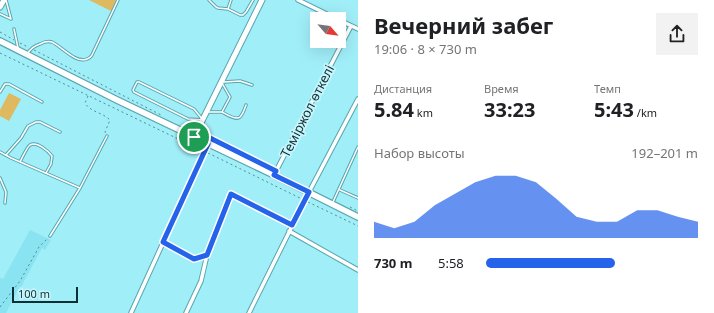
<!DOCTYPE html>
<html lang="ru">
<head>
<meta charset="utf-8">
<style>
	:root { --surface:#fff; --page:#f2f2f2; --text:#202124; --muted:#757577; --accent:#2563eb }
	body { margin:0; font-family:"Noto Sans",sans-serif; background:var(--page); color:var(--text); height:100vh; display:flex; flex-direction:column; font-size:15px; white-space:nowrap }
	* { box-sizing:border-box; margin:0 }
	p { font-size:13px; color:var(--muted) }
	.icon { flex:none; width:22px; height:22px; fill:none; stroke:currentColor; stroke-width:2; stroke-linecap:round; stroke-linejoin:round }
	.map { position:relative; flex:1; overflow:hidden }
	.details { display:flex; flex-direction:column; background:var(--surface); width:356px }
	.details>* { flex:none }
	.needle { width:26px; rotate:118deg }
	.fabs { position:absolute; left:310px; top:12px; display:grid; gap:8px }
	.fabs a { display:grid; place-items:center; width:36px; height:36px; border-radius:0px; background:var(--surface); box-shadow:0 4px 16px #0002; font-size:20px }
	.scale { position:absolute; left:12px; bottom:10px; width:66px; box-sizing:border-box; padding-left:4px; border:2px solid #0e3034; border-top:0; font-size:11px; line-height:14px; white-space:nowrap; color:#0e3034; -webkit-text-stroke:3px #c9f5fc; paint-order:stroke }
	.pin { position:absolute; display:grid; place-items:center; width:34px; height:34px; color:#fff; margin:-17px; border:2px solid #fff; border-radius:50%; box-shadow:0 1px 4px #0007 }
	.round { display:grid; place-items:center; flex:none; width:42px; height:42px; border-radius:0px; background:var(--page) }
	.head { display:flex; align-items:center; justify-content:space-between; height:68px; padding:0 16px }
	h1 { font-size:22px; font-weight:700; line-height:30px }
	.stats { display:grid; grid-template-columns:repeat(3,1fr); gap:6px; height:68px; padding:4px 16px }
	.stats div { display:grid; align-content:center }
	.stats b { font-size:20px; font-weight:700 }
	.stats small { font-size:11px; font-weight:400 }
	.stats p { font-size:11px }
	.chart { height:112px; padding:8px 16px }
	.chart p { display:flex; justify-content:space-between }
	.chart svg { width:100%; height:72px; margin-top:4px; fill:var(--accent); opacity:.7 }
	ul { padding:0 16px; list-style:none; font-size:13px }
	li { display:grid; grid-template-columns:64px 48px 1fr; align-items:center; height:30px }
	li i { height:10px; border-radius:5px; background:var(--accent) }
	main { display:flex; flex:1; min-height:0 }
	.map>svg:first-child { display:block }
	.built { fill:#8ae3f0 }
	.green { fill:#dfb960 }
	.lines { fill:none; stroke-linecap:round; stroke-linejoin:round }
	.lane-casing { stroke:#58a5af; stroke-width:3.5 }
	.street-casing { stroke:#58a5af; stroke-width:5.5 }
	.secondary-casing { stroke:#58a5af; stroke-width:7 }
	.primary-casing { stroke:#58a5af; stroke-width:8 }
	.path { stroke:#558c93; stroke-width:1; stroke-dasharray:2 3; stroke-linecap:butt }
	.lane { stroke:#fff; stroke-width:1.5 }
	.street { stroke:#fff; stroke-width:3.5 }
	.secondary { stroke:#fff; stroke-width:5 }
	.primary { stroke:#fff; stroke-width:5.5 }
	.route-casing { stroke:#fff; stroke-width:8 }
	.route { stroke:#2563eb; stroke-width:5 }
	.labels { text-anchor:middle; dominant-baseline:central; stroke-width:3.5; stroke-linejoin:round; paint-order:stroke }
	.street-label { font-size:13px; fill:#0e3034; stroke:#c9f5fc }
</style>
</head>
<body>
<main>
<div class="map">
<svg width="358" height="313" viewBox="0 0 358 313">
	<rect width="100%" height="100%" fill="#a0eef8"/>
	<!-- built -->
	<path class="built" d="M30 230 51 240 45 250 42 248 21 287 20 286 6 313H0V278L3 279Z"/>
	<!-- green -->
	<path class="green" d="M89 0H116L111 11Z
		M9 93 21 99 9 121 0 116V110Z"/>
	<g class="lines">
		<defs>
			<path id="lane" d="M6 0 11 19
				M209 0 216 7 218 8 228 9 240 15H243L246 12 253 0
				M228 9 231 0
				M0 14 11 19
				M14 29 18 48
				M28 53C31 48 34 46 40 44 44 42 48 41 52 42 61 46 76 64 87 59 88 59 92 56 92 55L118 0
				M137 82H139L194 109 203 120 188 119 134 92 133 90Z
				M224 82 240 81 252 85
				M0 92 5 84H9L42 102
				M209 112H222L230 97 222 83
				M222 112C226 114 236 121 240 117 243 114 245 108 246 105
				M0 152 11 158 80 188 107 136
				M6 155 21 138 28 126 36 122H40L60 132
				M20 162C22 158 27 147 30 145 37 141 48 151 52 156L51 164 46 173
				M0 178 6 192 5 203
				M340 190 358 198
				M333 202 358 147
				M50 236 80 188"/>
			<path id="street" d="M298 0 337 19
				M339 20 358 29
				M274 175 351 26
				M289 231 358 270
				M163 242 194 259 207 255
				M131 313 208 144
				M186 313 201 281 207 255 231 194 293 225
				M249 313 309 192 358 99"/>
			<path id="secondary" d="M0 7 4 0
				M194 137 262 0"/>
			<path id="primary" d="M0 41 117 100 274 175 358 217"/>
		</defs>
		<!-- lane casing -->
		<use href="#lane" class="lane-casing"/>
		<!-- street casing -->
		<use href="#street" class="street-casing"/>
		<!-- secondary casing -->
		<use href="#secondary" class="secondary-casing"/>
		<!-- primary casing -->
		<use href="#primary" class="primary-casing"/>
		<!-- path -->
		<path class="path" d="M0 32 14 40
			M20 43 28 47
			M34 50 163 116
			M0 53 201 150
			M88 96 85 103C90 112 102 112 110 120L105 132 106 134
			M202 133 208 137 240 153
			M208 153 302 199
			M308 202 358 226
			M350 207 358 211
			M0 307 20 281 39 247 47 239"/>
		<!-- lane -->
		<use href="#lane" class="lane"/>
		<!-- street -->
		<use href="#street" class="street"/>
		<!-- secondary -->
		<use href="#secondary" class="secondary"/>
		<!-- primary -->
		<use href="#primary" class="primary"/>
	</g>
	<g class="lines">
		<defs>
			<path id="route" d="M198 130 205 134 208 137 276 171 274 175 309 192 292 225 231 194 207 255 194 259 163 242 208 144 194 137Z"/>
		</defs>
		<!-- route casing -->
		<use href="#route" class="route-casing"/>
		<!-- route -->
		<use href="#route" class="route"/>
	</g>
	<g class="labels">
		<!-- street labels -->
		<g class="street-label">
			<text transform="translate(307 111) rotate(-63)">Теміржол өткелі</text>
		</g>
	</g>
</svg>
<div class="fabs">
<a><svg class="needle" viewBox="-14 -14 28 28"><path d="M0-13l5 13h-10z" fill="#e53935"/><path d="M0 13l5-13h-10z" fill="#757577"/></svg></a>
</div>
<div class="scale">100 m</div>
<div class="pin" style="left:194px;top:137px;background:#1e9e55"><svg class="icon" aria-label="arrive" viewBox="0 0 24 24"><path d="M6 21V4h12l-3 4 3 4H6"/></svg></div>
</div>
<section class="details">
<div class="head"><div><h1>Вечерний забег</h1><p>19:06 · 8 × 730 m</p></div><a class="round"><svg class="icon" aria-label="share" viewBox="0 0 24 24"><path d="M12 15V3M7 8l5-5 5 5M5 13v7h14v-7"/></svg></a></div>
<div class="stats">
<div><p>Дистанция</p><b>5.84<small> km</small></b></div>
<div><p>Время</p><b>33:23</b></div>
<div><p>Темп</p><b>5:43<small> /km</small></b></div>
</div>
<div class="chart"><p><span>Набор высоты</span>192–201 m</p>
<svg viewBox="0 0 160 44" preserveAspectRatio="none"><path d="M0 44V34L10 38L20 34L30 24L40 17L50 10L60 6L70 6L80 10L90 20L100 31L110 34L120 34L130 27L140 27L150 31L160 34V44z"/></svg>
</div>
<ul>
<li><b>730 m</b>5:58<i style="width:61%"></i></li>
</ul>
</section>
</main>
</body>
</html>
